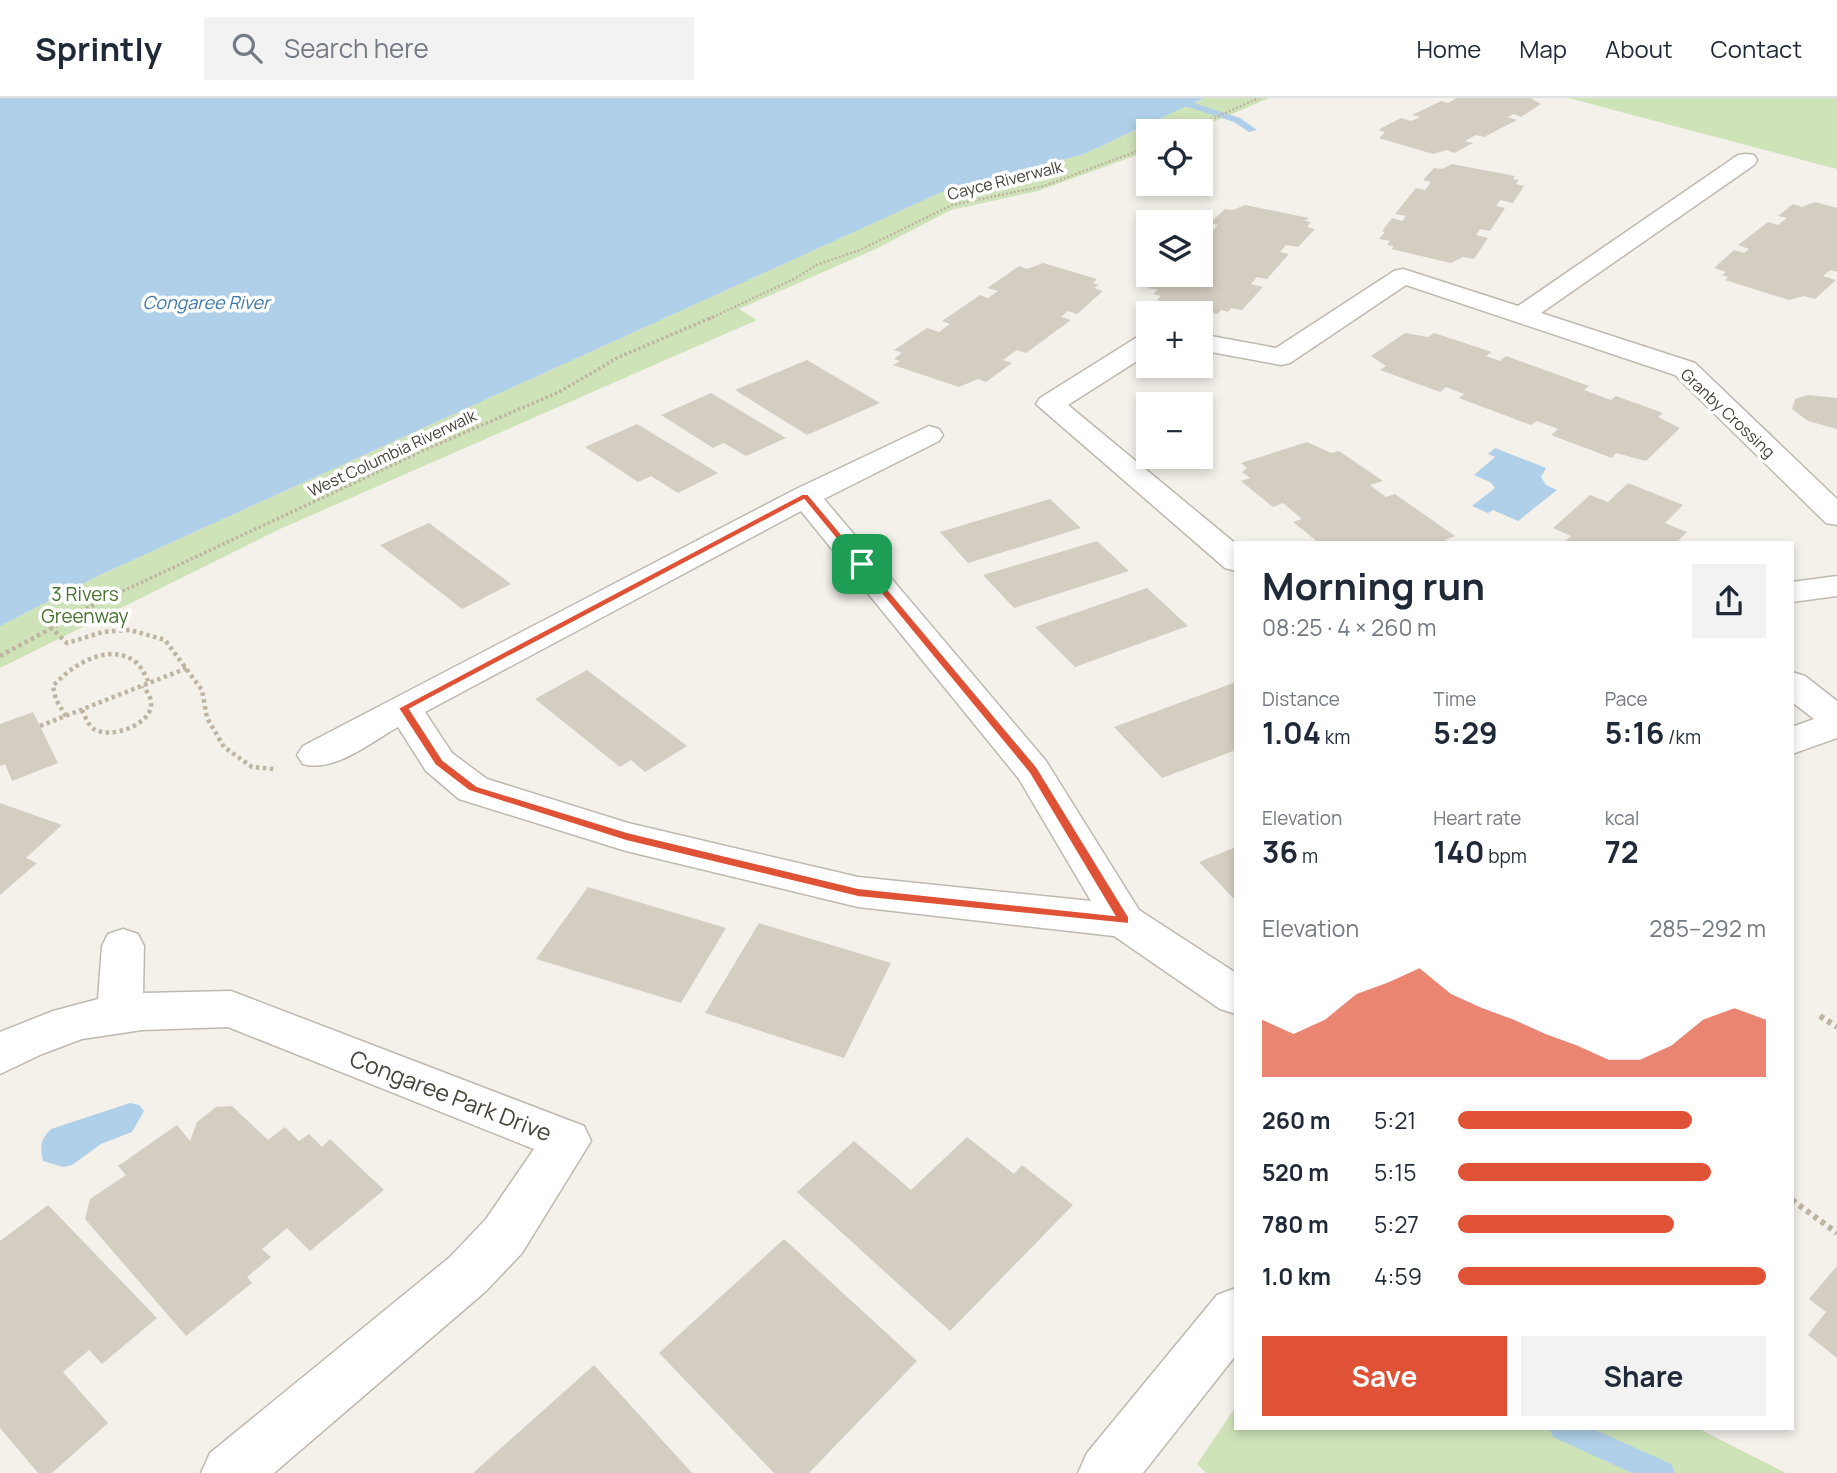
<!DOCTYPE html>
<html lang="en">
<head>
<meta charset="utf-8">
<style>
	:root { --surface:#fff; --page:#f2f2f3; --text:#1f2937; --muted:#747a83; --line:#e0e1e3; --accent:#e05235 }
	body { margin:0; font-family:Manrope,sans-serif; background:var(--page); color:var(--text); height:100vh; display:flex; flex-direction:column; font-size:26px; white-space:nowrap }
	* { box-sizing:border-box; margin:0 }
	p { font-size:23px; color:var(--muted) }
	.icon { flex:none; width:38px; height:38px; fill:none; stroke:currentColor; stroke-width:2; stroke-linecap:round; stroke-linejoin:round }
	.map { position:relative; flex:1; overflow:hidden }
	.side { position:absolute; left:1234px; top:443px; width:560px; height:889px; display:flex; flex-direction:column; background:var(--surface); border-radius:0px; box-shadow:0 4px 10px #0003 }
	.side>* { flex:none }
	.fabs { position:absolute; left:1136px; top:21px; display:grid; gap:14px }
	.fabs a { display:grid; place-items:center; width:77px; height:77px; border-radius:0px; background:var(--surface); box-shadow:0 4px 10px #0003; font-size:35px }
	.pin { position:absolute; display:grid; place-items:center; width:60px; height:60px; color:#fff; margin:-30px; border-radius:14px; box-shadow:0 4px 10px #0006 }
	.round { display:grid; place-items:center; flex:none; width:74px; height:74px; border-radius:0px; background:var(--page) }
	.overview { display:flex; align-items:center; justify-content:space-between; height:119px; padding:0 28px }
	h1 { font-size:38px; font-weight:700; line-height:52px }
	.metrics { display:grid; grid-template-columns:repeat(3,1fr); gap:10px; height:119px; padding:7px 28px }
	.metrics div { display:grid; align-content:center }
	.metrics b { font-size:30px; font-weight:700 }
	.metrics small { font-size:19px; font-weight:400 }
	.metrics p { font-size:19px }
	.chart { height:196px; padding:14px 28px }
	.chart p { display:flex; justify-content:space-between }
	.chart svg { width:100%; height:126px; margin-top:7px; fill:var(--accent); opacity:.7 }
	.primary-button { display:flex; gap:14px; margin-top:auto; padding:14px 28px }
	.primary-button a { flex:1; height:80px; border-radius:0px; background:var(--accent); color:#fff; font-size:28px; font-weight:700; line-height:80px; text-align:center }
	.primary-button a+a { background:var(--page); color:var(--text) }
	ul { padding:0 28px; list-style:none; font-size:23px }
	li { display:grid; grid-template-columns:112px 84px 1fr; align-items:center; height:52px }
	li i { height:18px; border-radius:9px; background:var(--accent) }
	header { display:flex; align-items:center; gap:42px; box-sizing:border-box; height:98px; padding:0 35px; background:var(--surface); border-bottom:2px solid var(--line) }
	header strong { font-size:33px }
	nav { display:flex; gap:38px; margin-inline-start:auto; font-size:24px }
	.search { width:490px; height:63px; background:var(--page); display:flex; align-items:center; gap:18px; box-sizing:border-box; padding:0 24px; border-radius:0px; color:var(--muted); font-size:26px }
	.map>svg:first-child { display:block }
	.green { fill:#cfe3b9 }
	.water { fill:#afd0e8 }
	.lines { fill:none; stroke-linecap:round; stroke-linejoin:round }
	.stream { fill:#afd0e8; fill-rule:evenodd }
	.building { fill:#d4cdc2 }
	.minor-casing { stroke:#beb9af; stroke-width:3 }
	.path-far3 { stroke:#beb4a1; stroke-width:2.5; stroke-dasharray:2 2; stroke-linecap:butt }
	.path-far2 { stroke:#beb4a1; stroke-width:3.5; stroke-dasharray:2.5 2.5; stroke-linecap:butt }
	.path-far1 { stroke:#beb4a1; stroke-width:4.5; stroke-dasharray:3.5 3.5; stroke-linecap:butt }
	.path { stroke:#beb4a1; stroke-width:6; stroke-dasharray:4.5 4.5; stroke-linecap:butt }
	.minor { fill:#fff; fill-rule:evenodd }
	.route { fill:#e05235; stroke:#fff; stroke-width:2; fill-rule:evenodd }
	.labels { text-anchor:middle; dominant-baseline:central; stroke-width:7; stroke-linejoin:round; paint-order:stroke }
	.far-street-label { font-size:16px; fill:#47423a; stroke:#fff }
	.far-water-label { font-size:18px; font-style:italic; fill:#3f79a7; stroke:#fff }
	.park-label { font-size:19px; fill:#4a7233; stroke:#fff }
	.near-street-label { font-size:23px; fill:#47423a; stroke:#fff }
</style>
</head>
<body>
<header>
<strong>Sprintly</strong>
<div class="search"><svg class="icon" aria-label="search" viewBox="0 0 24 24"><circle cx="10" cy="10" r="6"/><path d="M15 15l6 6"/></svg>Search here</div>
<nav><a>Home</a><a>Map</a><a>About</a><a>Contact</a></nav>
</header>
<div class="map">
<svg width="1837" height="1375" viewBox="0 0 1837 1375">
	<rect width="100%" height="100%" fill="#f4f1eb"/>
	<!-- green -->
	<path class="green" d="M1204 0H1269L1193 33H1148V53L1038 93 951 112 878 150 739 211 757 222 280 431 0 570V528L100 477 953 89 1082 57Z
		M1568 0H1837V71Z
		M1235 1310 1236 1330H1697L1786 1375H1206L1197 1366Z"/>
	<!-- water -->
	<path class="water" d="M0 0H1204L1082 57 953 89 100 477 0 528Z
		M1495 350 1546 370 1541 379 1546 387 1557 392 1518 423 1493 412 1488 415 1472 408 1495 390 1490 384 1474 377 1495 359 1488 356Z
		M130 1005 139 1007 144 1013 132 1034 101 1046 72 1067 63 1069 43 1063C40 1048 40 1042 51 1031Z"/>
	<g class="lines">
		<!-- stream -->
		<path class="stream" d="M1188 3 1240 20 1257 32 1249 34 1234 24 1185 8Z
			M1549 1330H1591L1671 1366 1675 1375H1632L1553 1339Z"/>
	</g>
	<!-- building -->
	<path class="building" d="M1457 0H1530L1541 6 1521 19 1514 16 1508 19 1517 22 1484 39 1476 37 1465 43 1473 45 1454 55 1447 52 1433 56 1379 40 1385 34 1378 32 1401 20 1411 23 1420 19 1412 17 1441 3 1448 5Z
		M1452 66 1515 78 1513 81 1519 82 1516 86 1524 88 1513 105 1500 102 1496 108 1505 110 1490 133 1480 131 1476 137 1488 140 1474 161 1463 159 1451 165 1391 151 1394 148 1387 147 1390 143 1379 141 1385 134 1382 133 1392 120 1402 123 1406 118 1395 116 1416 90 1425 92 1431 84 1423 82 1434 70 1442 71Z
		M1815 104 1837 110V174L1830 172 1823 178 1836 182 1815 201 1804 198 1789 202 1725 182 1728 179 1722 177 1726 174 1714 170 1734 152 1744 155 1749 151 1738 147 1768 124 1778 127 1787 120 1778 118 1793 106 1802 109Z
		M1245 107 1309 120 1305 123 1311 124 1307 129 1315 131 1298 149 1286 147 1280 154 1289 156 1267 181 1257 179 1251 186 1263 189 1242 212 1231 210 1228 214 1221 212 1218 216 1157 202 1161 198 1153 196 1158 192 1148 190 1156 182 1153 181 1157 177H1200V133L1210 135 1218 127 1210 125 1225 111 1233 112Z
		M1043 165 1097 181 1093 185 1099 187 1094 190 1103 193 1077 216 1068 213 1061 219 1071 222 1026 255 1017 252 1003 262 1012 265 986 284 978 281 959 289 893 267 900 263 894 261 902 255 894 252 927 230 939 234 950 226 942 223 980 197 988 200 998 193 987 190 1019 168 1027 171Z
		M1405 235 1428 239 1434 235 1492 254 1486 258 1500 263 1506 258 1589 288 1584 292 1611 302 1616 298 1663 315 1658 319 1680 330 1646 363 1616 355 1612 360 1551 337 1558 331 1537 323 1531 327 1459 300 1464 296 1446 289 1440 294 1380 272 1386 268 1371 258Z
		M807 262 880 305 807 337 735 292Z
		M711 295 786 340 746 358 724 345 713 350 661 317Z
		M1808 297 1837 300V331L1808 323 1792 311 1795 301Z
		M637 326 718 375 678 395 651 378 638 384 585 349Z
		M1307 344 1331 355 1339 353 1383 383 1370 387 1386 399 1395 396 1455 438 1445 442 1450 444H1318L1293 424 1302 421 1283 405 1273 409 1241 383 1250 380 1242 374 1247 370 1241 365Z
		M1628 385 1683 407 1665 425 1687 434 1677 444H1564L1571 438 1553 430 1590 397 1608 404Z
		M1050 401 1081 430 968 465 940 434Z
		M429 425 511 486 462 511 380 447Z
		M1097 443 1129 473 1014 510 983 477Z
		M1147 490 1188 528 1075 569 1035 529Z
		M587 572 687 648 645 674 631 662 620 669 535 601Z
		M1236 584V652L1162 680 1114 629Z
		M33 614 58 665 12 683 5 666 0 668V626Z
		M0 705 62 727 26 760 37 765 0 797Z
		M1236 749V803L1199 764Z
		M588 789 726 830 681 905 536 861Z
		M759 825 891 865 844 960 705 915Z
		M232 1008 268 1042 285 1029 299 1043 309 1036 322 1049 330 1041 384 1092 310 1153 287 1130 262 1151 271 1159 247 1179 252 1185 186 1238 85 1121 90 1101 126 1077 118 1068 177 1027 190 1043 197 1024 216 1009Z
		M967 1039 1014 1076 1022 1067 1073 1107 950 1233 797 1094 854 1043 911 1092Z
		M48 1107 157 1220 102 1266 89 1252 63 1274 108 1325 52 1375H38L0 1330V1143Z
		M784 1141 917 1263 809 1375H774L659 1255Z
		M1837 1168V1260L1808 1237 1826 1214 1809 1201Z
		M594 1267 692 1375H473Z"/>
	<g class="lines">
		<defs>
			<path id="minor" d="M1746 56 1754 57 1757 62 1754 67 1541 215 1695 265 1837 401V427L1826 425 1675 277 1406 187 1290 265 1281 267 1200 252V236L1276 250 1394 173 1403 171 1518 208 1738 57Z
				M1148 236V256L1068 307 1236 446V473L1225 470 1036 306 1040 300 1139 238Z
				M929 328 939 331 943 337 939 343 824 401 1046 663 1139 812 1236 875V916L1220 911 1114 838 858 809 626 753 459 701 426 673 398 629C371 644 334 675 303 666L297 657 303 648 794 392ZM801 413 1019 681 1091 803 858 779 628 725 487 681 452 655 425 614Z
				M1837 478V498L1792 504V484Z
				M1792 574 1805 578 1837 603V640L1792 656V629L1814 621 1792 604Z
				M123 831 138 836 144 848 143 895 231 893 584 1028 591 1043 522 1155 486 1193 274 1375H201L210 1355 450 1159 486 1121 534 1051 228 929 142 932 82 941 42 956 0 976V934L53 913 98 901 102 848 108 836Z
				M1236 1190V1257L1143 1375H1078L1087 1355 1217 1197Z"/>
		</defs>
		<!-- minor casing -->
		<use href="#minor" class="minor-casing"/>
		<!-- path-far3 -->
		<path class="path-far3" d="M1185 33 1259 0
			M709 221 796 180 816 167 860 152 952 107 1044 88 1148 49"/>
		<!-- path-far2 -->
		<path class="path-far2" d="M91 508 422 353 559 294 619 259 713 219"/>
		<!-- path-far1 -->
		<path class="path-far1" d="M50 529 67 545 103 534 130 532 165 542 202 592 207 620 224 649 252 669 274 671
			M0 558 94 507
			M82 612C85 618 88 627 94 631 110 642 155 626 151 603 150 598 146 592 143 588
			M66 618 56 602 53 588C71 568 106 545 133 562 141 567 145 577 149 585
			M40 628 187 570"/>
		<!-- path -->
		<path class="path" d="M1820 918 1837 929
			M1792 1102 1837 1135"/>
		<!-- minor -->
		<use href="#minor" class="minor"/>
	</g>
	<!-- route -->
	<path class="route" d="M802 396H808L1037 669 1129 819V826L858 799 626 743 469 693 435 667 398 610ZM804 402 1029 675 1114 817 858 790 627 734 477 688 443 662 410 611Z"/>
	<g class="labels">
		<!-- far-street labels -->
		<g class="far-street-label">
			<text transform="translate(1005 82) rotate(-14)">Cayce Riverwalk</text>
			<text transform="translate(1728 315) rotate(43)">Granby Crossing</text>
			<text transform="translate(392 355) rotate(-25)">West Columbia Riverwalk</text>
		</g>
		<!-- far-water labels -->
		<g class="far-water-label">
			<text x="206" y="204">Congaree River</text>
		</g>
		<!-- park labels -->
		<g class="park-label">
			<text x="85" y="496">3 Rivers<tspan x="85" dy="22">Greenway</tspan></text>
		</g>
		<!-- near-street labels -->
		<g class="near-street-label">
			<text transform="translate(451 997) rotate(21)">Congaree Park Drive</text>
		</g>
	</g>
</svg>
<div class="fabs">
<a><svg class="icon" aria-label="locate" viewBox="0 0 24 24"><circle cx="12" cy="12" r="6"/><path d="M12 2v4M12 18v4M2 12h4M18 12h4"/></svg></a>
<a><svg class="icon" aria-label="layers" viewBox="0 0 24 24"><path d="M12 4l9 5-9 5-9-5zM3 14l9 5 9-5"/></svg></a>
<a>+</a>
<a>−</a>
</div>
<div class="pin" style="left:862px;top:466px;background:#1e9e55"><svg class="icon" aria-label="arrive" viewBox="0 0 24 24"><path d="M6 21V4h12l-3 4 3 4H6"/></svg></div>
<section class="side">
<div class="overview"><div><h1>Morning run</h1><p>08:25 · 4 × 260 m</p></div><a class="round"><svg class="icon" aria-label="share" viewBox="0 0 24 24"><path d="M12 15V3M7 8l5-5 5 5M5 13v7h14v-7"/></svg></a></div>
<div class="metrics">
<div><p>Distance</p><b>1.04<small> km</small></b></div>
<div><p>Time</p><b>5:29</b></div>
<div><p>Pace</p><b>5:16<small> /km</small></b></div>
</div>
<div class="metrics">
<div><p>Elevation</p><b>36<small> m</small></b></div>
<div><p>Heart rate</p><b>140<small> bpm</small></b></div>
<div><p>kcal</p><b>72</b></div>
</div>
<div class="chart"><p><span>Elevation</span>285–292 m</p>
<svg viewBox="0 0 160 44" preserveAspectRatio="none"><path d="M0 44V24L10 29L20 24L30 15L40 11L50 6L60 15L70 20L80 24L90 29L100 33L110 38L120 38L130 33L140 24L150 20L160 24V44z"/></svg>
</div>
<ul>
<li><b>260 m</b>5:21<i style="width:76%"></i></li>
<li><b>520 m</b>5:15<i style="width:82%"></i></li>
<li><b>780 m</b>5:27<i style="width:70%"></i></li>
<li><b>1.0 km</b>4:59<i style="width:100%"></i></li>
</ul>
<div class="primary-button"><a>Save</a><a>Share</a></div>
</section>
</div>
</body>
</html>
